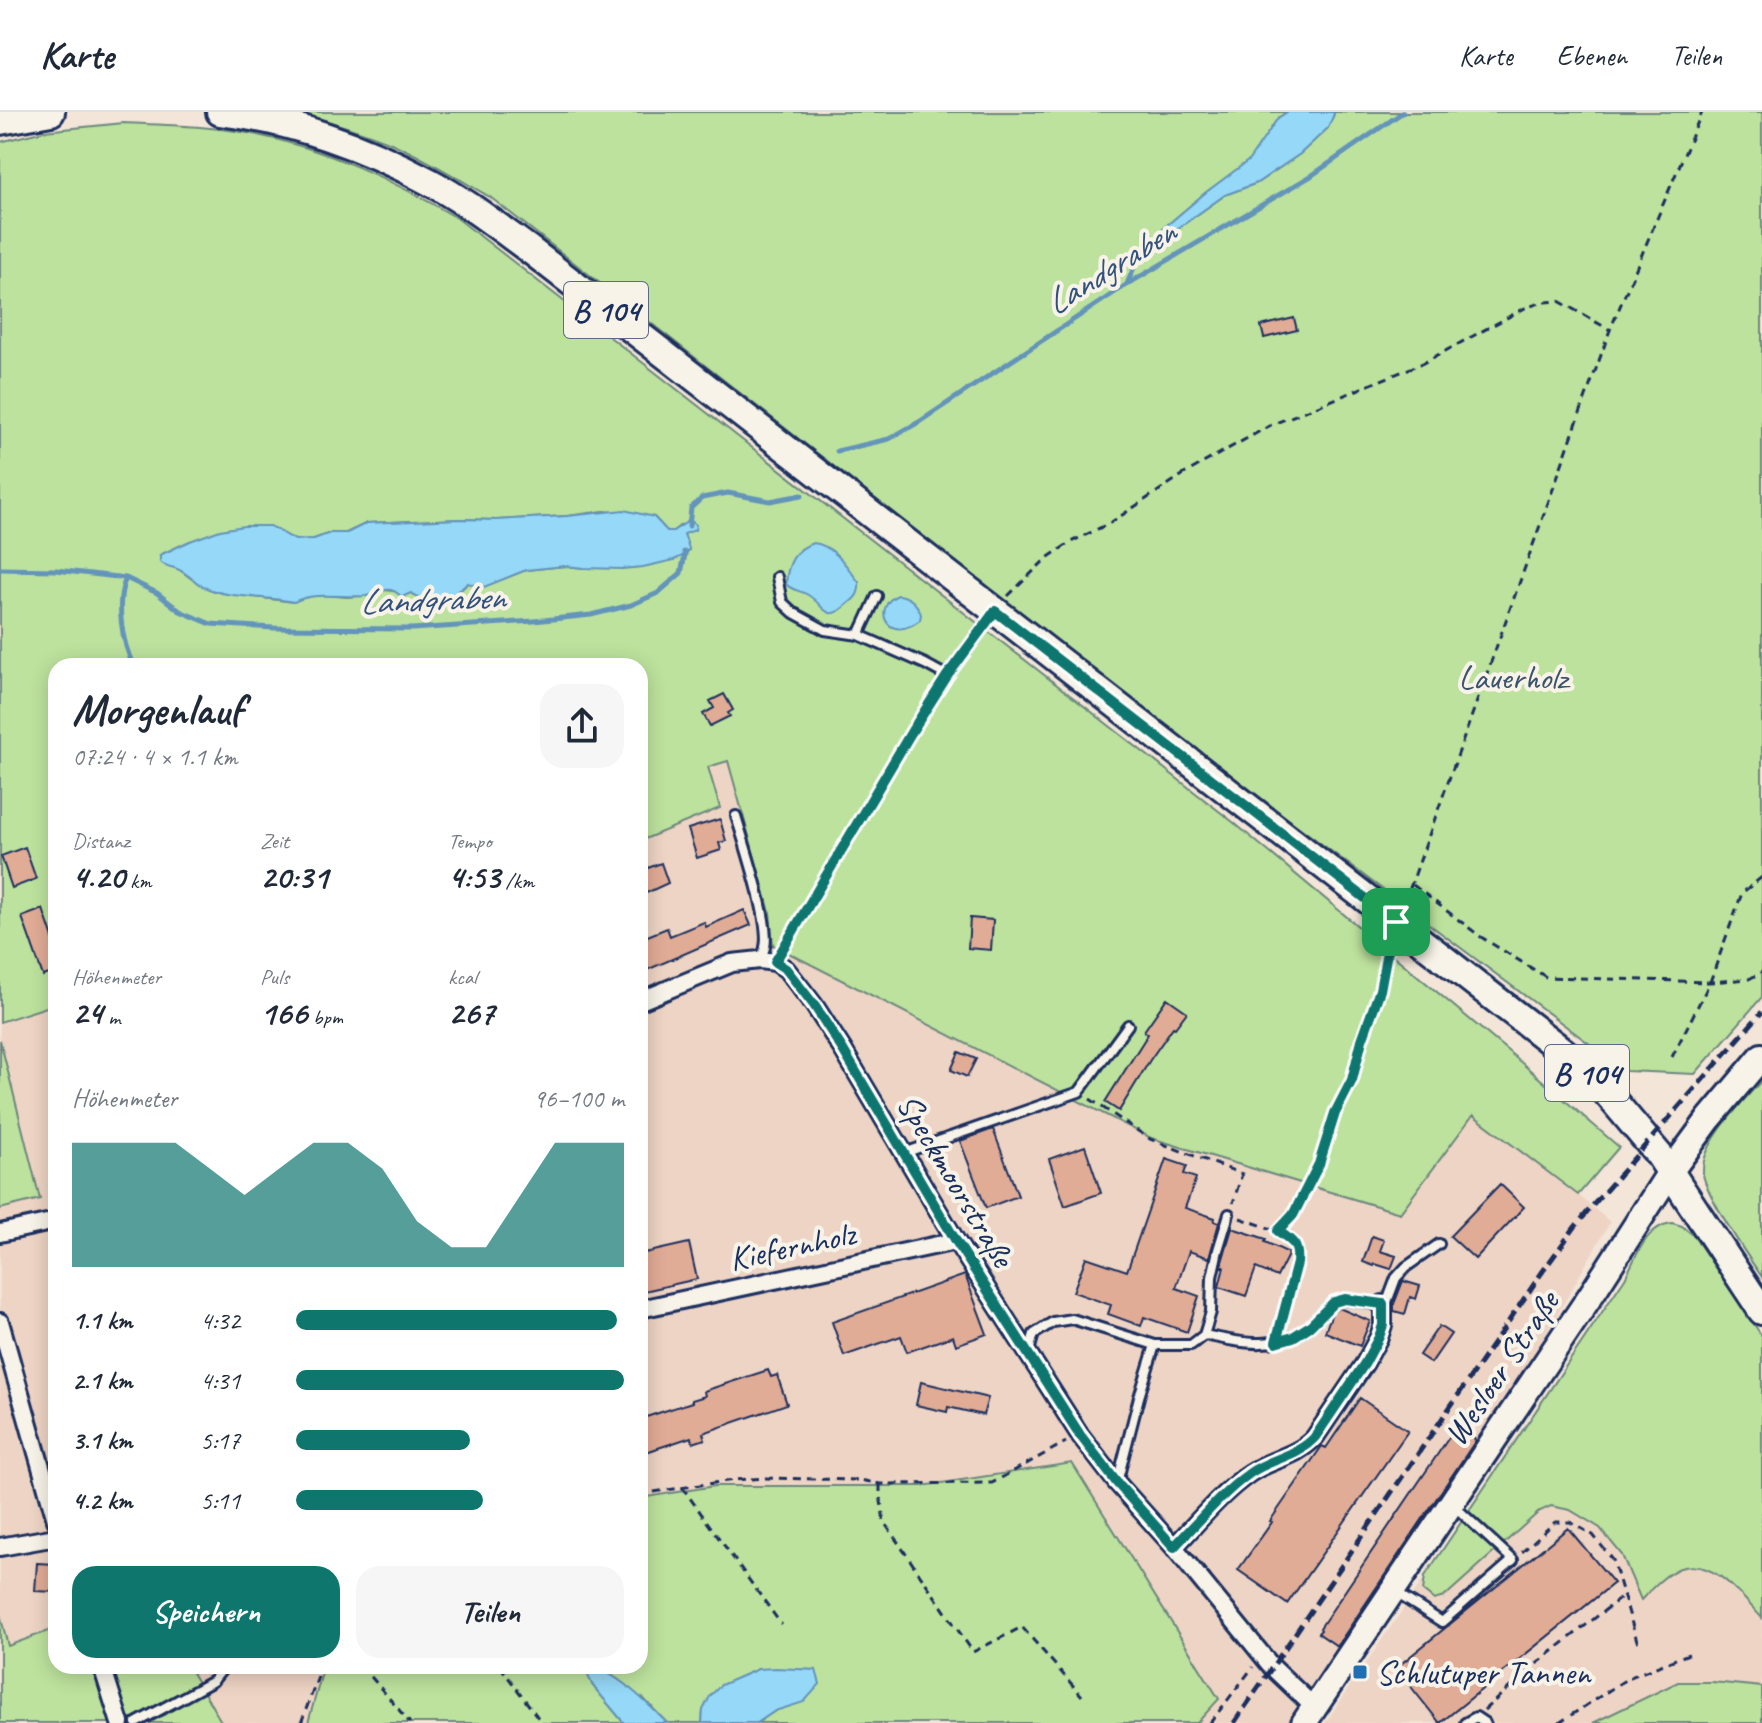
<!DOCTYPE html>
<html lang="de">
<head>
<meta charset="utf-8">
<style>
	:root { --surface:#fff; --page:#f6f6f7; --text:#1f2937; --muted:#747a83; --line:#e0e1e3; --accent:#0f766e }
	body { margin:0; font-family:Caveat,sans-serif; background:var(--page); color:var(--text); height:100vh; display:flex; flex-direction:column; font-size:30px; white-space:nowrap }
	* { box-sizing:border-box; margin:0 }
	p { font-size:26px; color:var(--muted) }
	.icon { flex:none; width:44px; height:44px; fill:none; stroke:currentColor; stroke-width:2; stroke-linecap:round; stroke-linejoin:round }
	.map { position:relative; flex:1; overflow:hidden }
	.details { position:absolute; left:48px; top:546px; width:600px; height:1016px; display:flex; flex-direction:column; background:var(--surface); border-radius:24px; box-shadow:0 4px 20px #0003 }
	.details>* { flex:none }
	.pin { position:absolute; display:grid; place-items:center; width:68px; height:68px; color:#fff; margin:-34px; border-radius:16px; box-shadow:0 4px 12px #0006 }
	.round { display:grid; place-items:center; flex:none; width:84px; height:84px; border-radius:24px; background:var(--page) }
	.overview { display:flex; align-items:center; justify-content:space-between; height:136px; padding:0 24px }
	h1 { font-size:44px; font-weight:800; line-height:60px }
	.metrics { display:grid; grid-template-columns:repeat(3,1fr); gap:12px; height:136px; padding:8px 24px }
	.metrics div { display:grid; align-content:center }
	.metrics b { font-size:34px; font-weight:800 }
	.metrics small { font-size:22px; font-weight:400 }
	.metrics p { font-size:22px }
	.chart { height:224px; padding:16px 24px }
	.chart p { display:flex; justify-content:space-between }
	.chart svg { width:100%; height:144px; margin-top:8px; fill:var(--accent); opacity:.7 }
	.primary-button { display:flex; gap:16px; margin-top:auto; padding:16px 24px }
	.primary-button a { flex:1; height:92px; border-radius:24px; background:var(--accent); color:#fff; font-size:32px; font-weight:800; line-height:92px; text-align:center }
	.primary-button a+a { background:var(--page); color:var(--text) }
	ul { padding:0 24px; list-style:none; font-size:26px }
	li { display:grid; grid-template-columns:128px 96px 1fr; align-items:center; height:60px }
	li i { height:20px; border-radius:10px; background:var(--accent) }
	header { display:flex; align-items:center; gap:48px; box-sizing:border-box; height:112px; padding:0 40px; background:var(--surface); border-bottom:2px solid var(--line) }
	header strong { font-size:38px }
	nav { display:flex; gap:44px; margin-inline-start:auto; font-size:28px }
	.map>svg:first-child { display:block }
	.built { fill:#eed4c4 }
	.green { fill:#bde29d; stroke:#6c887e; stroke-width:2; fill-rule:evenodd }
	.water { fill:#95d8f7; stroke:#6494ba; stroke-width:2 }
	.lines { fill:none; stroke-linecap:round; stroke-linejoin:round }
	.stream { stroke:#6494ba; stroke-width:5 }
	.building { fill:#e1ac96; stroke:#1b2f5e; stroke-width:2 }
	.lane-casing { stroke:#1b2f5e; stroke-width:14 }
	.street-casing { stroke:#1b2f5e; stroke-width:22 }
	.secondary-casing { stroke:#1b2f5e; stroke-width:30 }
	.primary-casing { stroke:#1b2f5e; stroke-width:32 }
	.path { stroke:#1b2f5e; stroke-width:3; stroke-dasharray:8 6; stroke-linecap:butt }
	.lane { stroke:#f7f3e8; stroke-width:8 }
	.street { stroke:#f7f3e8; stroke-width:16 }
	.secondary { stroke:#f7f3e8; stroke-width:24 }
	.primary { stroke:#f7f3e8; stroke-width:26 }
	.rail { stroke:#1b2f5e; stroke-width:5; stroke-dasharray:12 6; stroke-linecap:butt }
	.route-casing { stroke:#fff; stroke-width:16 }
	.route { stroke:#0f766e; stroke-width:10 }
	.poi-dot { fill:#1f6fb2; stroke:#f7f3e8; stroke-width:3 }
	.labels { text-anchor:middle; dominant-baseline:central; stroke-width:8; stroke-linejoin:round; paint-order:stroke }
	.shield { fill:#f7f3e8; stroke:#5d6a87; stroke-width:2 }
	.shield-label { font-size:32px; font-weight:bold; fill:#1b2f5e }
	.park-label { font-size:34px; fill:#3b536b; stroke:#f7f3e8 }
	.street-label { font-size:34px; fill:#1b2f5e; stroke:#f7f3e8 }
	.poi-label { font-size:34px; fill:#1b2f5e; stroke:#f7f3e8; text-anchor:start }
	.water-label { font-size:36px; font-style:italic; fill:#33517d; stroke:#f7f3e8 }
</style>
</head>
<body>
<header>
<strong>Karte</strong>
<nav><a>Karte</a><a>Ebenen</a><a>Teilen</a></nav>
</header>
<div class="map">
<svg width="1762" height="1611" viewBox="0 0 1762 1611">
	<rect width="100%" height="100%" fill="#f3e5d8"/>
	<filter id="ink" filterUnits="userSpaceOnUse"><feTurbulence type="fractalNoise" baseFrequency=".0125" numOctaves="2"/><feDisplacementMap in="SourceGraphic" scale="16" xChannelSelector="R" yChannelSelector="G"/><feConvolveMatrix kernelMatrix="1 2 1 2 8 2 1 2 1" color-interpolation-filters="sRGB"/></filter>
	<g filter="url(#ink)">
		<!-- built -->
		<path class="built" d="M728 649 770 800 773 833 1473 1003 1578 1083 1610 1110 1484 1331 1291 1611H1197L1219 1587 1071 1351 922 1374H715L640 1386V729L719 696 708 655Z
			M56 892V1516L8 1534 0 1502V1097L40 1087 0 928V911Z
			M1629 1167 1762 1244V1611H1325Z
			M188 1554H324L308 1611H222Z"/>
		<!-- green -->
		<path class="green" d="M296 0H1287L1278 6 1250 48 1205 81 1159 120 1167 124 1225 83 1257 71 1300 42 1328 16 1334 2 1333 0H1762V885L1695 962 1626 959 1205 645 490 85C457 66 425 46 391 31 360 18 327 9 296 0Z
			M124 11C167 13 211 14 253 22 327 37 393 68 457 106L1233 710 1509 940 1619 1035 1578 1083 1473 1003 1400 1101 1151 1026 773 833 770 800 728 649 708 655 720 696 640 729V554H56V892L0 910V30L44 19ZM604 399 654 405 667 419H673L681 413 689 438 685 443 600 455 584 456 565 454 526 458 485 474 468 471 450 488H421L411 481 384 478 375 483 347 485 323 483 303 485 293 490 224 481 193 468 160 443 190 429 270 414 295 428 314 427 330 421H346L367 411 460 407 496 408 567 404Z
			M0 928 40 1087 0 1097Z
			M1762 968V1165C1748 1145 1706 1083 1703 1062 1703 1058 1703 1053 1704 1049 1710 1023 1744 988 1762 968Z
			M1672 1111 1682 1114 1693 1123 1762 1224V1506C1742 1485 1714 1445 1680 1456 1665 1462 1652 1476 1641 1488L1622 1443 1600 1416 1570 1398 1551 1394 1540 1399 1444 1485 1434 1488 1423 1479 1425 1464 1625 1166C1636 1146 1645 1114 1672 1111Z
			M1072 1351 1219 1587 1197 1611H757L775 1599 815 1558 758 1557 721 1573 703 1598 702 1611H667L643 1586 593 1574 624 1611H308L324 1554H640V1386L715 1374H922Z
			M0 1502 8 1534 56 1516V1554H108L111 1558 122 1554H188L222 1611H0Z
			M1678 1570H1712L1762 1575V1611H1593Z"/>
		<!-- water -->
		<path class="water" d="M1287 0H1333L1334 2 1328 16 1300 42 1257 71 1225 83 1167 124 1160 125 1159 120 1205 81 1249 48 1278 6Z
			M624 398 654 405 667 419H673L690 408 696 413 695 418 684 422 689 437 685 443 674 448 643 455 622 457 584 456 565 454 526 458 484 475 468 471C446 490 438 499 411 481L402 485C398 482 396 479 391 478 382 476 374 483 366 484 342 486 315 479 294 490 267 484 228 487 204 475 196 471 191 465 183 460 176 455 168 456 160 450V443L190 429 220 418 244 414H270L295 428 314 427 330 421H347L367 411 460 407 496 408 567 404Z
			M813 431C834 433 846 454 859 470 860 480 857 485 849 491 825 513 826 494 808 483 800 478 792 479 786 472 787 453 794 437 813 431Z
			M898 483C910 484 917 492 921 502L920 508C885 534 872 493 898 483Z
			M591 1555C615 1558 650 1594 667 1611H624L593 1574 586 1560Z
			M776 1556 816 1558 820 1572 804 1590 775 1599 757 1611H702L703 1598 710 1584 721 1573 758 1557Z"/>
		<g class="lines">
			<!-- stream -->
			<path class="stream" d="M1127 172 1138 146 1160 125
				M837 339 889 327 919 310 1126 173 1311 64 1403 0
				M689 414 691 396 702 386 728 381 770 389 802 383
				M0 457 56 458 126 466 157 481 180 499 211 512 274 516 412 517 534 509 591 503 631 493 658 481 681 461 685 443 684 440
				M126 466C115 489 122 532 134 554"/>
		</g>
		<!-- building -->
		<path class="building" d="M1294 206 1297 218 1264 226 1261 214Z
			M724 582 733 598 728 601 730 604 710 614 703 602 714 596 710 589Z
			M720 707 726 729 719 731 721 738 697 746 688 717Z
			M25 735 36 767 12 776 1 744Z
			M661 751 668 771 640 784V759Z
			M43 797 56 835V860L43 864 22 805Z
			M744 798 751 813 640 861V827L667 816 670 824 704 810 706 815Z
			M970 806 993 808 991 838 968 836Z
			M1167 886 1187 900 1175 916 1173 915 1150 948 1119 999 1105 990 1148 922 1144 919Z
			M959 940 976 947 967 965 951 958Z
			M993 1017 1018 1084 986 1096 960 1029Z
			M1085 1034 1101 1081 1065 1094 1049 1047Z
			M1166 1047 1187 1054 1184 1062 1196 1066 1185 1096 1215 1106 1214 1109 1219 1111 1209 1146 1189 1139 1176 1176 1199 1184 1187 1220 1144 1205 1141 1214 1108 1202 1111 1193 1073 1180 1086 1145 1127 1159Z
			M1500 1072 1524 1095 1475 1147 1450 1124Z
			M1232 1116 1266 1127 1265 1130 1289 1141 1277 1165 1256 1156 1246 1184 1219 1175 1224 1155H1222V1150L1225 1140Z
			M1372 1124 1384 1128 1380 1139 1396 1144 1391 1157 1375 1152 1374 1154 1363 1150Z
			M689 1131 697 1167 640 1180V1142Z
			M965 1163 987 1222 956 1233 953 1224 907 1240 901 1224 844 1244 832 1210Z
			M1403 1169 1420 1174 1416 1187 1410 1185 1405 1202 1394 1199V1192Z
			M1339 1196 1370 1209 1360 1234 1325 1220 1332 1201Z
			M1439 1214 1451 1222 1431 1251 1419 1243Z
			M768 1258 771 1265 777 1263 787 1292 703 1321 705 1327 693 1331 691 1325 640 1342V1307L692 1290V1288L705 1284 704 1279Z
			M921 1270 988 1286 983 1303 948 1295 947 1300 916 1293Z
			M1360 1286 1408 1319 1287 1492 1238 1458 1272 1410 1270 1409 1322 1334 1326 1336Z
			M1456 1315 1476 1328 1337 1534 1318 1521 1321 1518 1320 1516Z
			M1568 1416 1614 1471 1440 1611 1396 1556Z
			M37 1451 56 1452V1480L35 1479Z"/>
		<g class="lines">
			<defs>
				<path id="lane" d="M777 465 782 490 794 501 825 518 859 523
					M877 484 859 523 925 552 947 564 992 503
					M736 704C744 731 771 812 765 835 765 838 761 844 760 847
					M904 1041 1079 980 1128 913
					M1204 1223 1211 1200 1212 1165 1218 1138 1229 1102
					M1029 1239 1034 1222 1053 1210 1072 1207 1155 1233
					M1117 1371 1139 1285 1155 1233H1191L1204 1223C1241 1231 1279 1240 1311 1213 1320 1206 1328 1192 1339 1189 1355 1184 1372 1197 1387 1190L1396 1166 1406 1155 1439 1132
					M1393 1479 1442 1510 1513 1448 1452 1392
					M136 1611 213 1569 225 1554
					M1465 1611 1476 1605 1485 1611"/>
				<path id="street" d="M640 889 732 851 760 848 775 850 786 857 814 893 843 938 956 1129 1080 1323 1117 1371 1174 1435 1272 1555 1314 1595
					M0 1121 56 1109
					M640 1197 956 1129
					M0 1210 56 1408
					M0 1435 56 1425
					M1174 1435C1198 1410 1221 1381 1250 1361 1271 1347 1297 1345 1315 1325L1365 1251 1379 1225 1383 1213V1192
					M102 1554 120 1611"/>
				<path id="secondary" d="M1304 1611 1591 1183 1670 1060 1709 1007 1762 944"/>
				<path id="primary" d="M220 0C291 8 365 35 428 69 464 88 497 114 530 138L1569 944 1600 973 1659 1043 1762 1199
					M0 9 51 0"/>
			</defs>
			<!-- lane casing -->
			<use href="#lane" class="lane-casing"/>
			<!-- street casing -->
			<use href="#street" class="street-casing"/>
			<!-- secondary casing -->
			<use href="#secondary" class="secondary-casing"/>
			<!-- primary casing -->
			<use href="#primary" class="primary-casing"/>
			<!-- path -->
			<path class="path" d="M1008 484 1047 446 1071 430 1110 411 1184 362 1226 338 1271 313 1423 251 1525 196 1543 190 1559 189 1610 218
				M1413 773 1481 825 1546 865 1710 870 1749 867 1762 860
				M1405 790 1610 218 1702 0
				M781 838 912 619 941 574
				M1672 945 1710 870 1742 781 1762 765
				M1090 987 1150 1027 1242 1062 1233 1091
				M1240 1106 1278 1119 1293 1103 1319 1052 1335 1001 1352 968 1362 928 1380 878 1389 831
				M1278 1119C1292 1129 1299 1132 1297 1151L1280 1216
				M880 1372V1382L884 1410 973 1540 1022 1515 1082 1584
				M682 1375 781 1512
				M640 1382 734 1368 766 1366 860 1368 880 1372 992 1371 1066 1330
				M1522 1440 1555 1410H1570L1593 1423 1613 1448 1638 1532
				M362 1554 410 1611
				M500 1554 542 1611
				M1484 1598 1534 1554 1623 1484
				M301 1611 322 1554
				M1210 1611 1253 1555
				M1559 1611 1628 1566 1691 1541"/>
			<!-- lane -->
			<use href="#lane" class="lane"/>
			<!-- street -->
			<use href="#street" class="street"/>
			<!-- secondary -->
			<use href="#secondary" class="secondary"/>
			<!-- primary -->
			<use href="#primary" class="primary"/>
			<!-- rail -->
			<path class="rail" d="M1234 1611 1543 1159 1575 1115 1600 1085 1762 900"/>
		</g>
	</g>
	<g class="lines" filter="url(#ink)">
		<defs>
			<path id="route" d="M995 499 1396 810 1388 835 1380 878 1362 928 1352 968 1335 1001 1319 1052 1293 1103 1278 1119C1292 1129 1299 1132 1297 1151L1276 1230 1293 1225 1310 1214 1334 1190 1345 1187 1383 1192V1213L1379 1225 1365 1251 1315 1325C1297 1345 1271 1346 1250 1361 1222 1381 1198 1410 1174 1435L1117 1371 1080 1323 956 1129 843 938 814 893 786 857 775 850 912 619 947 564Z"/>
		</defs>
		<!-- route casing -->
		<use href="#route" class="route-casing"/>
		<!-- route -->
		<use href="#route" class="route"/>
	</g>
	<!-- markers -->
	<rect class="poi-dot" x="1352" y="1552" width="16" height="16" rx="4"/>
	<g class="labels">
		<!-- shield labels -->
		<g class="shield">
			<rect x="564" y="170" width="84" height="56" rx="6"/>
			<rect x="1545" y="933" width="84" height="56" rx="6"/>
		</g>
		<g class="shield-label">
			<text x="606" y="198">B 104</text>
			<text x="1587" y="961">B 104</text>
		</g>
		<!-- park labels -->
		<g class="park-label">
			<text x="1513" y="565">Lauerholz</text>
		</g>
		<!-- street labels -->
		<g class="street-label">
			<text transform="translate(956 1068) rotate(59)">Speckmoorstraße</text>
			<text transform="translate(792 1134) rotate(-12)">Kiefernholz</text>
			<text transform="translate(1501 1256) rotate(-56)">Wesloer Straße</text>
		</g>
		<!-- poi labels -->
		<g class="poi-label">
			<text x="1376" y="1560">Schlutuper Tannen</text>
		</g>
		<!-- water labels -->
		<g class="water-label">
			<text transform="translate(1110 155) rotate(-32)">Landgraben</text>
			<text transform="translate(432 487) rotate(-2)">Landgraben</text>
		</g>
	</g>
</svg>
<div class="pin" style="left:1396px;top:810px;background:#1e9e55"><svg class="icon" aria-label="arrive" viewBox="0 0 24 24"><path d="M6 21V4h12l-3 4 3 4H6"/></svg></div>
<section class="details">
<div class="overview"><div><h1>Morgenlauf</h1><p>07:24 · 4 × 1.1 km</p></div><a class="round"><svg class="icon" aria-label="share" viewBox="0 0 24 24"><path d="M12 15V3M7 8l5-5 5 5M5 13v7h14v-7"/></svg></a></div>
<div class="metrics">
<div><p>Distanz</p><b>4.20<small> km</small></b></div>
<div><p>Zeit</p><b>20:31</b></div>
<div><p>Tempo</p><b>4:53<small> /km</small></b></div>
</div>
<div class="metrics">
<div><p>Höhenmeter</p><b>24<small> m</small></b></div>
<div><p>Puls</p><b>166<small> bpm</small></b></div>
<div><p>kcal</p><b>267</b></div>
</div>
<div class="chart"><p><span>Höhenmeter</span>96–100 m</p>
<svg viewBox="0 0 160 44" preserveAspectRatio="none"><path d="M0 44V6L10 6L20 6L30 6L40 14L50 22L60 14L70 6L80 6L90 14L100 30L110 38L120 38L130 22L140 6L150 6L160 6V44z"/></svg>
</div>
<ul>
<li><b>1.1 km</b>4:32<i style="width:98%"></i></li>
<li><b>2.1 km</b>4:31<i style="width:100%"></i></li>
<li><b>3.1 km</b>5:17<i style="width:53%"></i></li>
<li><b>4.2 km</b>5:11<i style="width:57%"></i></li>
</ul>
<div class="primary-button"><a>Speichern</a><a>Teilen</a></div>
</section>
</div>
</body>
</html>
